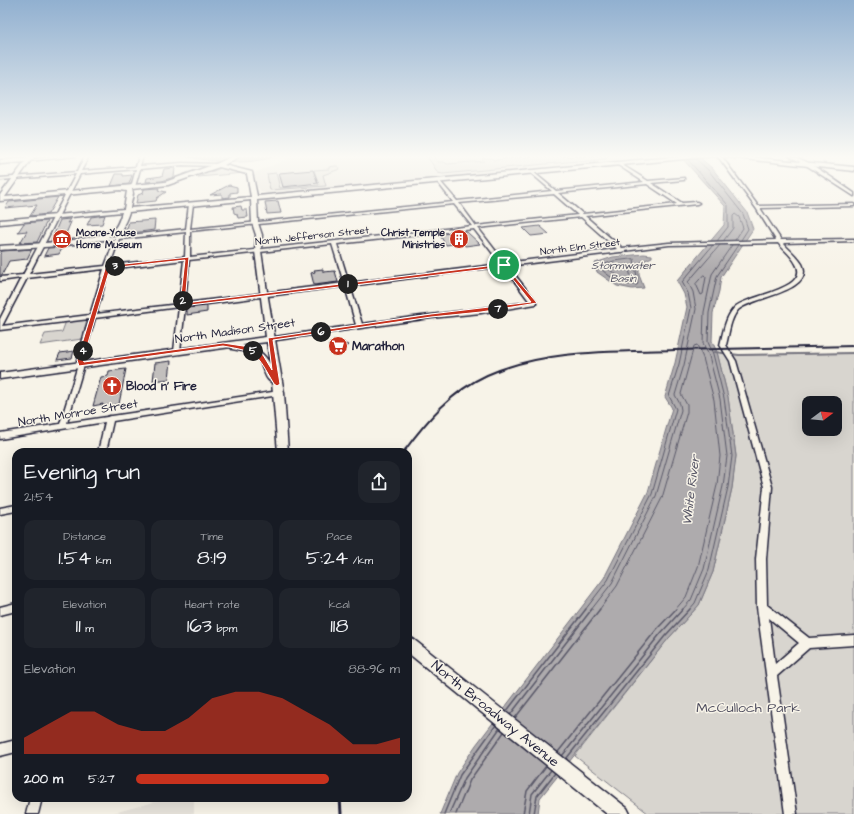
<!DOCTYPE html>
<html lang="en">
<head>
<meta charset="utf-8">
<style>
	:root { --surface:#171b24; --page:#20242c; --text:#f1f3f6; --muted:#9ea1a6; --accent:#c8321e }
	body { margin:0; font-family:"Architects Daughter",sans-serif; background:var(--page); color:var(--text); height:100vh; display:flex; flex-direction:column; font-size:15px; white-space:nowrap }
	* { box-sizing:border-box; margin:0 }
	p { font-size:13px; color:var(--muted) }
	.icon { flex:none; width:22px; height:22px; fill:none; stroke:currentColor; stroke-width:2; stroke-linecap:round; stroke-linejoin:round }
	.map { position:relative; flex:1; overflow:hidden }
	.drawer { position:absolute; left:12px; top:448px; width:400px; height:354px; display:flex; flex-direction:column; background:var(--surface); border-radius:12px; box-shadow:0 4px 16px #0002 }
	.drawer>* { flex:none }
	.needle { width:26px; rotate:74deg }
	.buttons { position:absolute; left:802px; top:396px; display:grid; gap:8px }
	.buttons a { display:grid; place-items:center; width:40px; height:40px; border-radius:8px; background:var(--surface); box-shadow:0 4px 16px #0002; font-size:20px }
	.pin { position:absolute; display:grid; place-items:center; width:34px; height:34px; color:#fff; margin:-17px; border:2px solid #fff; border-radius:50%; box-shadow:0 1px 4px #0007 }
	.km { position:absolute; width:20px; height:20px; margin:-10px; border-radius:50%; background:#222; color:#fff; font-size:11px; line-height:20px; text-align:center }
	.round { display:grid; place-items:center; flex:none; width:42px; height:42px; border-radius:12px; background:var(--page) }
	.head { display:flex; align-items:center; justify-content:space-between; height:68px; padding:0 12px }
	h1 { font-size:22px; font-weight:600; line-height:30px }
	.stats { display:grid; grid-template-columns:repeat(3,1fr); gap:6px; height:68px; padding:4px 12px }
	.stats div { display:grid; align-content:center; border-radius:10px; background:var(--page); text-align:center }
	.stats b { font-size:20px; font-weight:600 }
	.stats small { font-size:11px; font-weight:400 }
	.stats p { font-size:11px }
	.chart { height:112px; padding:8px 12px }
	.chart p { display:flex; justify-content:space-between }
	.chart svg { width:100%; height:72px; margin-top:4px; fill:var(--accent); opacity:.7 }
	ul { padding:0 12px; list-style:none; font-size:13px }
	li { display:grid; grid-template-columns:64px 48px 1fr; align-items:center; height:30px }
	li i { height:10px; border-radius:5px; background:var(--accent) }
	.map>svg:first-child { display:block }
	.built { fill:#e7e3db }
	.green { fill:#d8d5cf; stroke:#7d7c85; fill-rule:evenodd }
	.water { fill:#aeabad; stroke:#76747f }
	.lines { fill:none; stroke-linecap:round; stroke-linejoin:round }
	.shore-far1 { stroke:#5a5969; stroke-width:1 }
	.shore { stroke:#5a5969; stroke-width:1.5 }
	.stream { stroke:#76747f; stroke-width:2 }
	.canal { fill:#aeabad; fill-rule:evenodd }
	.building { fill:#c2bfbd; stroke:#22223b }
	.street-casing { stroke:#22223b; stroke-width:3 }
	.secondary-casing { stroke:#22223b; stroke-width:3 }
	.street { fill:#f7f3e8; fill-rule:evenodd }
	.secondary { fill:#f7f3e8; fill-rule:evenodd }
	.rail-far2 { stroke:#22223b; stroke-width:2 }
	.rail-far1 { stroke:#22223b; stroke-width:2.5 }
	.rail { stroke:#22223b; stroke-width:3 }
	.route { fill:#c8321e; stroke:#fff; fill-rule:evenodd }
	.labels { text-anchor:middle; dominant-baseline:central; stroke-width:3; stroke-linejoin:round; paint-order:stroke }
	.far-poi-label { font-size:10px; font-weight:bold; fill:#22223b; stroke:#f7f3e8; text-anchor:start }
	.far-street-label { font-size:10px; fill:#22223b; stroke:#f7f3e8 }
	.far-water-label { font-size:11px; font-style:italic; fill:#535263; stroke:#f7f3e8 }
	.street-label { font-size:12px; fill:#22223b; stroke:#f7f3e8 }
	.poi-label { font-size:12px; font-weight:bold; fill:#22223b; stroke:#f7f3e8; text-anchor:start }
	.water-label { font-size:13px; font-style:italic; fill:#535263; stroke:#f7f3e8 }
	.near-park-label { font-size:14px; fill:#504f60; stroke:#f7f3e8 }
	.near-street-label { font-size:14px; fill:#22223b; stroke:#f7f3e8 }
</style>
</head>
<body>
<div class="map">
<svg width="854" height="814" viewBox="0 0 854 814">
	<rect width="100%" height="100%" fill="#f7f3e8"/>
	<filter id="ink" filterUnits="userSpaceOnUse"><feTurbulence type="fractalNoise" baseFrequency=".025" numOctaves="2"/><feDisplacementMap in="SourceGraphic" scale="8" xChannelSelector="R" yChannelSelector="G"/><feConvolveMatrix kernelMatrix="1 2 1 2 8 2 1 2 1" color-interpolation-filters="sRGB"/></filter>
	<g filter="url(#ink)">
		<!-- built -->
		<path class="built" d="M295 156H650L652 158 307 191 270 194 260 191 256 184 254 173Z
			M169 798H194V814H110Z"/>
		<!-- green -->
		<path class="green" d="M427 156H433L438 162H444L447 164 484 161 482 158H491L494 160 537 156 608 157 606 159 579 162 577 161 443 174 438 173Z
			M335 166H338L340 169 323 175 326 186 270 190 267 174 276 173 280 188 319 185 314 170 329 169V167Z
			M221 168 244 173 198 177Z
			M87 319 82 339 40 345 45 334 62 332 66 321Z
			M717 352 739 355 854 353V814H649L575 756 668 639 699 605 713 572 732 488 736 456 728 397ZM809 403H835V429H809Z"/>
		<!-- water -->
		<path class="water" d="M184 156H276C246 166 214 162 184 156Z
			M680 156H698L712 168 747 212 753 229 721 277 719 291 713 313 712 341 717 352 728 397 736 456 732 488 713 572 699 605 668 639 540 798 538 814H440L457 773 476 745 604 578 648 492 672 408 665 397 675 363 687 307 684 294 677 281 724 225 725 206Z
			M644 254 652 255V257L639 263V275L644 288 632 289 617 286 597 272 595 263 613 257Z"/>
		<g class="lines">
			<!-- shore-far1 -->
			<path class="shore-far1" d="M696 159 709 171 743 214 748 229 741 240
				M688 160 728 205V227L717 241
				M724 240 733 228V216L735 214 739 217 743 228 735 240
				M634 259 638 283 637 285C622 285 612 279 601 269L602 265 614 261Z
				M628 265 631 278 629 280 621 278 610 270 611 268Z
				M704 275 706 277 703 294 701 295 696 284Z
				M585 610 608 580 652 494 676 409 669 396 679 364 691 308 688 293 682 282 713 245
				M591 610 612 583 656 496 681 410 680 404 675 395 684 365 696 309 693 292 688 282 720 245
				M599 610 617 586 662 498 687 412V405L681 394 694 346 697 345 703 358 714 400 720 456 717 485 698 567 686 597 675 610
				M682 610 691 600 704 569 723 486 727 456 720 399 709 356 703 343 704 312 712 274 732 245
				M689 610 695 603 709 570 728 487 732 456 724 398 713 354 708 342 709 313 717 276 738 245"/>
			<!-- shore -->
			<path class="shore" d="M506 712 586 609
				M510 715 592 609
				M515 718 600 609
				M558 752 657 629 676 609
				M562 756 661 633 683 609
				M566 759 665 636 690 609
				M444 814 460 775 496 725
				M449 814 465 778 500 728
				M456 814 470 780 504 732
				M523 814 527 791 546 766
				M529 814 532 794 551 770
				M534 814 537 796 555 773"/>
			<!-- stream -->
			<path class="stream" d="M715 352 739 355 854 353"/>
			<!-- canal -->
			<path class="canal" d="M111 156 95 159 93 158 98 156Z"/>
		</g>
		<!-- building -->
		<path class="building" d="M175 168 174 177 162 181 146 182 147 178 162 176 164 169Z
			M313 170 318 183 283 187 279 173Z
			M116 174H123V176L132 175 129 184 111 186Z
			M229 185 237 187V192L230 193V197L222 198V194L210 195Z
			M159 188 158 190 166 192 157 198 156 201 136 203 138 195 143 193 144 189Z
			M58 197 48 214 30 216 37 205 5 208 9 202Z
			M278 201 281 213 267 214 265 202Z
			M241 206 242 210H247L248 217 238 218 237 214 234 213 233 207Z
			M105 215 102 224 87 225 91 217Z
			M70 219 67 223 71 222 65 236 66 239 51 241 60 220Z
			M155 220 154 230 125 234 129 222Z
			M47 221 37 242 20 243 27 231 18 232 24 223Z
			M540 226 549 234 531 236 523 228Z
			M467 232 480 244 465 246 463 243 446 245 439 234Z
			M63 247 59 254 44 256 48 248Z
			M32 249 27 259 9 261 2 275H0V254L2 251Z
			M323 269V272L335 271 338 282 314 285 311 273 315 272 314 270Z
			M207 306V312L187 315V308Z
			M335 340 348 345 341 351 328 346Z
			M74 351 72 358 57 360 60 353Z
			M171 361 169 379 153 381 155 363Z
			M126 369 119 404 102 406 103 404 93 406 101 377 108 376 109 371Z"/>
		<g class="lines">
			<defs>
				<path id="street" d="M58 156H76L28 161 26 160Z
					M85 156H89L81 171 136 167 139 156H143L140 166 182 163 218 164 220 165 218 166 182 165 140 169 135 187 133 188 131 187 136 169 80 174 29 274 105 266 115 239 93 241 91 240V239L116 236 120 227 119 224 121 223H123L124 227 121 236 186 229 189 204 191 203 193 204 190 229 453 202 436 180 438 179 457 201 552 191 531 173 530 172 532 171 556 191 644 182 618 165 617 164 619 163 648 181 684 178V180H683L651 183 682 203 697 202 699 203 697 204 585 216 622 248 669 243 776 240 756 208 720 159 716 156 722 157 758 206 854 204V206L760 208 781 240 854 239V241L783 243C789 250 797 256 802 264 816 292 751 297 738 310 730 319 729 334 726 345L736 361 772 487 766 559 767 605 809 638 854 635V645L809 648 777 676 797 814H785L757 607 756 559 764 487 730 361 720 345C723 333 725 318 734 308 746 295 811 290 796 264 792 256 784 250 778 243L669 245 624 251 622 252H620L508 266 536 302V304L481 313 431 318 270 341 268 340 267 339 268 338 356 325 345 286 185 307 180 351 177 353 174 351 179 307 95 318 83 360 84 365 67 423 107 417 110 416H112L279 391 282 393 279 395 113 421 106 452H98L105 422 0 439V433L60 424 78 365 77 360 89 319 0 330V319L21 278 0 281V277L23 275 76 174 0 180V178L77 172ZM647 184 677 204 583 214 558 193ZM554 194 578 215 476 226 459 203ZM454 204 472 226 190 257V231ZM581 217 617 249 505 263 478 228ZM474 229 501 264 349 283 337 244ZM186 232 185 257 110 265 119 239ZM332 244 344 283 185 303 189 260ZM184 260 179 304 96 314 109 269ZM503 266 530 302C474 310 418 316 362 324L350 286ZM104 269 90 315 2 326 27 278ZM769 618 799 643 775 664Z
					M789 156C804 156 840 184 854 193V196L806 165Z
					M16 505V511L0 514V508Z
					M16 603V611L0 615V607Z
					M16 740V752L0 756V744Z
					M30 798H42L38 814H26Z"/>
				<path id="secondary" d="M29 156H34L5 197 165 182 218 163 233 156H240L224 165 252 172 257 196 638 160 690 156H715L257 200 258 223 262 235 261 251 268 298 284 393 288 452H278L272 382C263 379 264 363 257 357 250 351 240 351 232 349L231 347 0 379V373L266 337 255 251 256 235 252 223 251 200 129 212C127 218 124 226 119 231 102 246 25 248 0 250V246C25 244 96 242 114 229 118 225 120 218 122 212L0 224V220L124 209 127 191 120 190 0 201V195L25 162 0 164V160L28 158ZM219 167 247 174 251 197 130 208 133 194 132 189 168 185ZM267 342 270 364C263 352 256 348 242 345Z
					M718 156H739L854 167V171Z
					M408 637 413 639 627 808 630 814H607L408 653Z"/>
			</defs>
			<!-- street casing -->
			<use href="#street" class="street-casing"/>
			<!-- secondary casing -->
			<use href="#secondary" class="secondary-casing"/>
			<!-- street -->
			<use href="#street" class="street"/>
			<!-- secondary -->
			<use href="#secondary" class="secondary"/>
			<!-- rail-far2 -->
			<path class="rail-far2" d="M405 450C427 420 452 391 487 375 545 349 612 352 675 350 735 349 794 347 854 346"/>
			<!-- rail-far1 -->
			<path class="rail-far1" d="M404 452 406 449"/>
			<!-- rail -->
			<path class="rail" d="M340 798 341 814"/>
		</g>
	</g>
	<!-- sky -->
	<linearGradient id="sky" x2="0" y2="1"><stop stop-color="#91b0d0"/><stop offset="0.58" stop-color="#fbfaf5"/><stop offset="1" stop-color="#fbfaf5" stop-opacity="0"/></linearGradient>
	<rect width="854" height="270" fill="url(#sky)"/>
	<!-- route -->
	<path class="route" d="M189 257 185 303 504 264 537 303 481 312 431 317 273 340 280 384 277 386 274 384C256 353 258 352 223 346L79 366 77 360 106 266ZM185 260 180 304 182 306 503 267 531 302 431 314 268 338 272 370 263 355 250 347 223 343 84 362 83 360 110 268Z"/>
	<!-- icons -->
	<defs>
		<symbol id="museum-disc" viewBox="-11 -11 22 22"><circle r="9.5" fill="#c8321e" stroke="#f7f3e8"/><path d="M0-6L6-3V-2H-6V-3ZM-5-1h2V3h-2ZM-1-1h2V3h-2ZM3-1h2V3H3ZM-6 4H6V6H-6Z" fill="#fff"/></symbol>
		<symbol id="building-disc" viewBox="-11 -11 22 22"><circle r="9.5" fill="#c8321e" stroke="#f7f3e8"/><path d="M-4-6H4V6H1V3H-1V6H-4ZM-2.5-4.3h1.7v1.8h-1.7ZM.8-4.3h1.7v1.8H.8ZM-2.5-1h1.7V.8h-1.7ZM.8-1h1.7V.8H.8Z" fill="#fff"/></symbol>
		<symbol id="supermarket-disc" viewBox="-11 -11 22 22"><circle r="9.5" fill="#c8321e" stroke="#f7f3e8"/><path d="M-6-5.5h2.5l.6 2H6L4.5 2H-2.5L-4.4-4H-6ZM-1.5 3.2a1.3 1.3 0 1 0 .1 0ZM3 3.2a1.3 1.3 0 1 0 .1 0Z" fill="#fff"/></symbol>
		<symbol id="church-disc" viewBox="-11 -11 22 22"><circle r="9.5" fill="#c8321e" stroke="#f7f3e8"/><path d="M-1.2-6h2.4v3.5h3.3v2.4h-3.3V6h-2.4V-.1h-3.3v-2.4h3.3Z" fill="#fff"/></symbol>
	</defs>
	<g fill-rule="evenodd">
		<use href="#museum-disc" x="51" y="228" width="22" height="22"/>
		<use href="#building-disc" x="448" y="228" width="22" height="22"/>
		<use href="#supermarket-disc" x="327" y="335" width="22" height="22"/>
		<use href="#church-disc" x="101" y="375" width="22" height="22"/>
	</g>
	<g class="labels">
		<!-- far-poi labels -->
		<g class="far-poi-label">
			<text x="76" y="233">Moore-Youse<tspan x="76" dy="12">Home Museum</tspan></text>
			<text x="445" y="233" text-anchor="end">Christ Temple<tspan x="445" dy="12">Ministries</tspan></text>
		</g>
		<!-- far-street labels -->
		<g class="far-street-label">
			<text transform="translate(312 236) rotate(-6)">North Jefferson Street</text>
			<text transform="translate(580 247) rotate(-7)">North Elm Street</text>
		</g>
		<!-- far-water labels -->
		<g class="far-water-label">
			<text x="623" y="265">Stormwater<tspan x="623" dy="13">Basin</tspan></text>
		</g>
		<!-- street labels -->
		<g class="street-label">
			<text transform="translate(235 331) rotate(-8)">North Madison Street</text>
			<text transform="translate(78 413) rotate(-9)">North Monroe Street</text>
		</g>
		<!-- poi labels -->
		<g class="poi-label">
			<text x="352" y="346">Marathon</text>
			<text x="126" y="386">Blood n' Fire</text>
		</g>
		<!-- water labels -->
		<g class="water-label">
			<text transform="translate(691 490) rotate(-83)">White River</text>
		</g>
		<!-- near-park labels -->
		<g class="near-park-label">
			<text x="748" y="708">McCulloch Park</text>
		</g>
		<!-- near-street labels -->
		<g class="near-street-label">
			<text transform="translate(495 714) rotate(39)">North Broadway Avenue</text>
		</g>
	</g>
</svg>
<div class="buttons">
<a><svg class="needle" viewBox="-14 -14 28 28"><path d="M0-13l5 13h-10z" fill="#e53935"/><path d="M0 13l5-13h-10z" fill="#9ea1a6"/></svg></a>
</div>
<div class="pin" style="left:504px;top:265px;background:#1e9e55"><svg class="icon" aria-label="arrive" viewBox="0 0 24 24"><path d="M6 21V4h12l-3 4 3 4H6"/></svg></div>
<b class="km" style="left:348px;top:284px">1</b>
<b class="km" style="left:183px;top:301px">2</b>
<b class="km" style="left:115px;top:266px">3</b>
<b class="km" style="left:83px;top:351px">4</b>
<b class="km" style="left:253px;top:351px">5</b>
<b class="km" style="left:321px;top:332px">6</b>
<b class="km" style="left:498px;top:309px">7</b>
<section class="drawer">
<div class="head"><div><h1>Evening run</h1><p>21:54</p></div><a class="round"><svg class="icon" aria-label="share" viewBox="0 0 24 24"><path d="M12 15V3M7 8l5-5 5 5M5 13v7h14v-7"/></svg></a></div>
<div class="stats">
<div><p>Distance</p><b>1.54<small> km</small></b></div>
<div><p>Time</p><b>8:19</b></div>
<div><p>Pace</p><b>5:24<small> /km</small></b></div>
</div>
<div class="stats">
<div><p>Elevation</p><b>11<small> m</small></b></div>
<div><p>Heart rate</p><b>163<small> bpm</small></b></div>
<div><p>kcal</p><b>118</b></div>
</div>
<div class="chart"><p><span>Elevation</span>88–96 m</p>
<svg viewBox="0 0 160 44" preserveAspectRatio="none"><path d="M0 44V34L10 26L20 18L30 18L40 26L50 30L60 30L70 22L80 10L90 6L100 6L110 10L120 18L130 26L140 38L150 38L160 34V44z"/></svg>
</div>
<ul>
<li><b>200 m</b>5:27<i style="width:73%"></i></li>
</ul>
</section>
</div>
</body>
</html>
